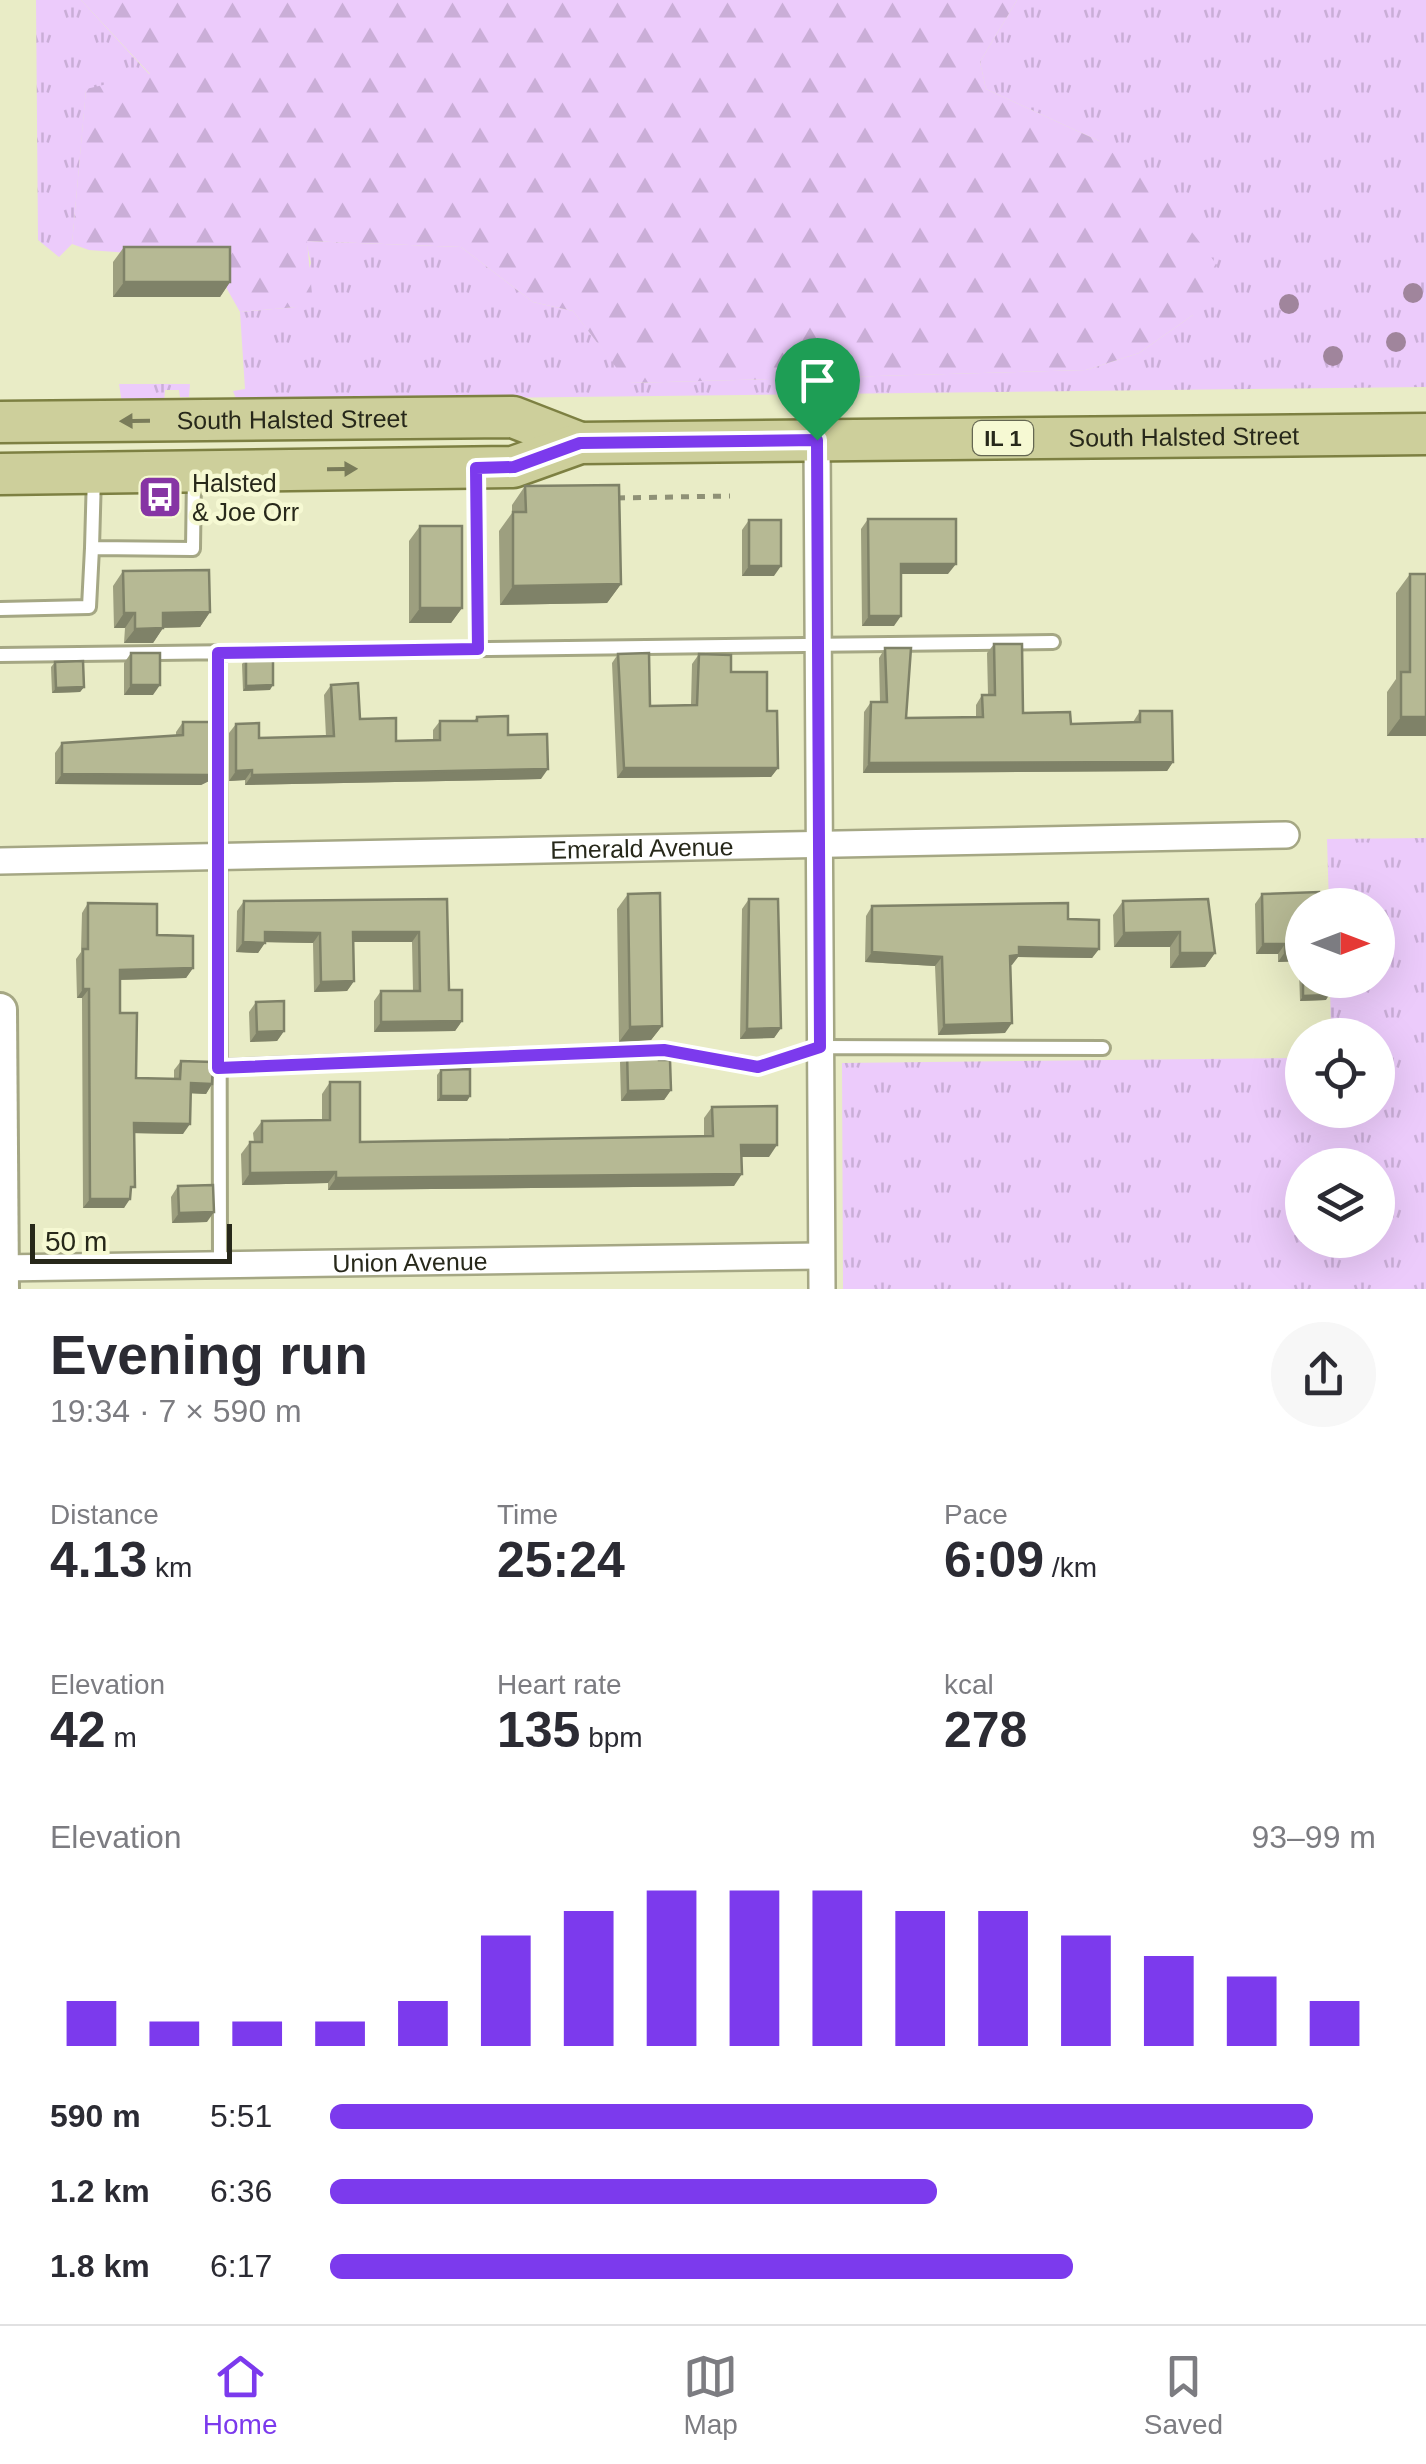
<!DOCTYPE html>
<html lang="en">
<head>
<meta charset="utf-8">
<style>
	:root { --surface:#fff; --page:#f7f7f7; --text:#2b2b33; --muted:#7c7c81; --line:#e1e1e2; --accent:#7c3aed }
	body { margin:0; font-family:Arial,sans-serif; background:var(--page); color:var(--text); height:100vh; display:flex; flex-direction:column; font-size:38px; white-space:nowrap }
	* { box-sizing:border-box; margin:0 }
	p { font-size:32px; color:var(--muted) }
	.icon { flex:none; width:55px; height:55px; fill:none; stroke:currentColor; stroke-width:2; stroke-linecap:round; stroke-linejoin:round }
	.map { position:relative; height:1289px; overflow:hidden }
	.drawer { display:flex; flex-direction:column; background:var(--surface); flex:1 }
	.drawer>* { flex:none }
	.needle { width:65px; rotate:90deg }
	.tools { position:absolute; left:1285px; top:888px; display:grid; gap:20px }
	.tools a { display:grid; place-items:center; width:110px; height:110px; border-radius:50%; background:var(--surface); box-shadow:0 10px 40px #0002; font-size:50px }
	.scale { position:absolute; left:30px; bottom:25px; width:202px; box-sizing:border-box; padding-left:10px; border:5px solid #27281a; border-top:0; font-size:28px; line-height:35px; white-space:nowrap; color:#27281a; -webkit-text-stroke:8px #f6f9d3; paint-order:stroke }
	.pin { position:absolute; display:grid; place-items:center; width:85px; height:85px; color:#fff; margin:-102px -42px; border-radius:50% 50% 50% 0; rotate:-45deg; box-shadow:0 0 10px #0007 }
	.pin .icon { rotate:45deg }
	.round { display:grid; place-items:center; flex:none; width:105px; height:105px; border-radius:52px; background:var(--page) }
	.head { display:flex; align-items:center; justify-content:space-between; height:170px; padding:0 50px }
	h1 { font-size:55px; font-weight:800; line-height:75px }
	.figures { display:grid; grid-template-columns:repeat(3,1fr); gap:15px; height:170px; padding:10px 50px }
	.figures div { display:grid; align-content:center }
	.figures b { font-size:50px; font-weight:800 }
	.figures small { font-size:28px; font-weight:400 }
	.figures p { font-size:28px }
	.chart { height:280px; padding:20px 50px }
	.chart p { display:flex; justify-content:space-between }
	.chart svg { width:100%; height:180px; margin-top:10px; stroke:var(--accent); stroke-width:6 }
	ul { padding:0 50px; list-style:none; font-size:32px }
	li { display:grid; grid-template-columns:160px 120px 1fr; align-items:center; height:75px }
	li i { height:25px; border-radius:12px; background:var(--accent) }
	.tabs { display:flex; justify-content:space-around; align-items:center; height:140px; border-top:2px solid var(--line); background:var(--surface); font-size:28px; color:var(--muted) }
	.tabs a { display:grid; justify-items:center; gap:5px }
	.tabs .current { color:var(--accent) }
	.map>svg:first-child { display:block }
	.grass { fill:url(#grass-tufts); fill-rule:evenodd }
	.forest { fill:url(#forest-firs) }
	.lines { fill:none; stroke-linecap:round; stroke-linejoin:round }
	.service-casing { stroke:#a5a784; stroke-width:18 }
	.minor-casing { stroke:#a5a784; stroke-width:30 }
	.tertiary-casing { stroke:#a5a784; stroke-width:38 }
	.primary-casing { stroke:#7d8042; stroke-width:45 }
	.path { stroke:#8f9176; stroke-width:5; stroke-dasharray:8 8; stroke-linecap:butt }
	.service { stroke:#fff; stroke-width:12 }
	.minor { stroke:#fff; stroke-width:25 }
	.tertiary { stroke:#fff; stroke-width:32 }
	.primary { stroke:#cdcf9b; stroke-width:40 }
	.tree { fill:#a0859c }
	.wall { fill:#9d9f7f }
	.shaded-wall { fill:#7f8268 }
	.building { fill:#b6b994; stroke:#7f8268; stroke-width:2.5 }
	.oneway { fill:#7a7c5a }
	.route-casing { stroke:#fff; stroke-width:20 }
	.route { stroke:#7c3aed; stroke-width:12 }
	.labels { text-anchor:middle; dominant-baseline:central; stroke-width:9; stroke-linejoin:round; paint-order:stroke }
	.shield { fill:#f6f9d3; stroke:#656752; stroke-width:2.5 }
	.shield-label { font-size:22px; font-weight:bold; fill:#27281a }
	.street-label { font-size:25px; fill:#27281a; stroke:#f6f9d3 }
	.poi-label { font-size:25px; fill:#27281a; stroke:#f6f9d3; text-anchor:start }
</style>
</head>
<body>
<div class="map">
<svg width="1426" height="1289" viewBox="0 0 1426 1289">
	<defs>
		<pattern id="grass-tufts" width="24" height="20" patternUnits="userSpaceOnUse" patternTransform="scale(2.5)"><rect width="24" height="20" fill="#eccbfb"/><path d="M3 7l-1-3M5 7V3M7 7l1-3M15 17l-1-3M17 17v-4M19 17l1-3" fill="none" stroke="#caaed7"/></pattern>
		<pattern id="forest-firs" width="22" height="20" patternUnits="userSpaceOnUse" patternTransform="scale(2.5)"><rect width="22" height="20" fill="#eccbfb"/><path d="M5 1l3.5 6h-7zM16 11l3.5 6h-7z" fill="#caaed7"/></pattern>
	</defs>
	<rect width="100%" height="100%" fill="#e9ecc6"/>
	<!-- grass -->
	<path class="grass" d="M36 0H81L150 75 86 90 72 244 59 257 38 240Z
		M1017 0H1426V387L237 401 233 391 245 389 240 312 296 307 311 263 306 241 461 247 533 302 573 311 629 383 1086 370 1139 353 1193 315 1099 141 986 89 980 62Z
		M119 384H190L189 397H180L179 390H165L164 402 122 403Z
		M1426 838V1289H843L842 1063 1302 1058V1110H1378V1035H1331L1330 980H1378V905H1329L1327 839ZM1302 1165H1378V1240H1302Z"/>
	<!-- forest -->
	<path class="forest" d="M81 0H1017L980 62 986 89 1099 141 1166 198 1217 265 1193 315 1139 353 1086 370 628 383 573 311 533 302 461 247 307 241 312 294 296 307 240 312 227 289 222 260 89 250 72 244 86 89 150 74Z"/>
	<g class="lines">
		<defs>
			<path id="service" d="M476 470 478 649
				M92 548 94 475
				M0 609 89 607 92 548 193 549 194 475
				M219 653 220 1265
				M0 655 1053 642
				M218 1067 664 1050 759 1067 820 1047 1103 1048"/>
			<g id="minor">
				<path d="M817 440 822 1289"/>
				<path id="s1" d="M0 861 1286 835"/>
				<path id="s2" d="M0 1268 821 1256"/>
			</g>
			<path id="tertiary" d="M0 1010 2 1289"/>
			<g id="primary">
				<path id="s3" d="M0 422 513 417 580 443"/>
				<path id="s4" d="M0 474 513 467 580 443 1426 434"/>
			</g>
		</defs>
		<!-- service casing -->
		<use href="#service" class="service-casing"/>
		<!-- minor casing -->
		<use href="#minor" class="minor-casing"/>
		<!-- tertiary casing -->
		<use href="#tertiary" class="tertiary-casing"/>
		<!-- primary casing -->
		<use href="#primary" class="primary-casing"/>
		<!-- path -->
		<path class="path" d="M617 498 730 496"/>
		<!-- service -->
		<use href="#service" class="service"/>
		<!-- minor -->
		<use href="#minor" class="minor"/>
		<!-- tertiary -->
		<use href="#tertiary" class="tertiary"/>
		<!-- primary -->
		<use href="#primary" class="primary"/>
	</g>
	<!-- trees -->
	<g class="tree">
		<circle cx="1413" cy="293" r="10"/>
		<circle cx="1289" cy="304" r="10"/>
		<circle cx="1396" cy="342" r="10"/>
		<circle cx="1333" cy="356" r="10"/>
	</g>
	<!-- wall -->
	<path class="wall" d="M124 247 230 282 220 297H113V262Z
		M525 486 621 584 607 603 500 605 499 531 512 513V505Z
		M868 519 948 574H901L894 626H862L861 529Z
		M749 520 774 576H742V530Z
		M420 526 462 608 451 623H409V541Z
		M123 571 210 612 200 627 163 628 153 643H124L125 628H114L113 586Z
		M1410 574 1426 736H1387V692L1396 679V593Z
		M994 644 1023 713 1071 724 1133 722 1140 711 1173 762 1167 771 863 773 864 712 871 702H880L879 658 885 648 906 718 976 717V705L982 695H988L987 653Z
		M131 653 153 695H124V663Z
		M618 654 650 706 691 705 692 664 699 654 731 672 767 711 778 768 771 777 617 778 612 663Z
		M246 659 270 690 243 691 242 664Z
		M55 662 84 687 80 692 52 693 51 667Z
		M331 685 360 719 396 741H433V730L440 721H474L477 717 508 735 541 779 245 785V780L229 781V733L236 724 259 738 326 737 324 695Z
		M183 722 216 771 209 781 201 785 55 784V753L62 743 176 736V732Z
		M628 894 662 1026 651 1040 619 1042 617 909Z
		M1262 894 1302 905V961L1278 962V954H1256L1255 904Z
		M447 899 449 990 462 1021 455 1031 374 1032V1001L381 991H413L412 942H353L354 981 347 991 314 992 313 943 265 942 258 953 236 952 237 911 244 901Z
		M749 899 781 1028 774 1038 740 1039 742 909Z
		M1123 901 1215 953 1205 967 1170 968V947H1114L1113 915Z
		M88 903 157 935 193 968 186 978 120 980V1013L136 1078 174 1079V1070L181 1061 212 1084 206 1094 190 1093 183 1134 134 1133 130 1194 124 1208H83L82 998H77L76 959 81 952 82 913Z
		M872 906 1068 919 1099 949 1092 958 1018 957 1011 965 1005 1033 938 1035 935 966 865 962 866 916Z
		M1302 965 1326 1000 1300 1001 1299 971Z
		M256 1002 284 1031 277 1041 250 1042 249 1012Z
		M627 1052 659 1060 671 1090 664 1100 621 1101 620 1062Z
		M441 1070 470 1096 467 1101H437V1075Z
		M330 1082 360 1142 704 1137V1118L712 1107 769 1157H742L734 1186 328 1190V1183L242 1185 241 1154 250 1142H254L253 1133 262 1121 322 1120V1094Z
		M178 1186 207 1222 172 1223 171 1197Z"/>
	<!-- shaded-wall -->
	<path class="shaded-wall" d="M124 282H230L220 297H113Z
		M901 564H956L948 574H894Z
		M749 566H781L774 576H742Z
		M621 584 607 603 500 605 513 586Z
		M420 608H462L451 623H409Z
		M210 612 200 627 153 628 163 613Z
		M124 613H135L125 628H114Z
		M869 616H901L894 626H862Z
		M163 628 153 643H124L135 629Z
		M131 685H160L153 695H124Z
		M273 685 270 690 243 691 246 686Z
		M84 687 80 692 52 693 56 688Z
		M1401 717H1426V736H1387Z
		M1173 762 1167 771 863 773 869 763Z
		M624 768H778L771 777 617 778Z
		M548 769 541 779 245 785 252 775Z
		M252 770 245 780 229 781 236 771Z
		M216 771 209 781 201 785 55 784 62 774Z
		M265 932 320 933 313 943 258 942Z
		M353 932H419L412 942H346Z
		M1180 932 1170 947H1114L1124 933Z
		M243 942 265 943 258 953 236 952Z
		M1263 944H1285L1278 954H1256Z
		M1019 947 1099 949 1092 958 1018 957 1012 965H1004Z
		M1302 951V961L1278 962 1285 952Z
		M872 952 942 957 935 966 865 962Z
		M1180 953H1215L1205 967 1170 968Z
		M193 968 186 978 113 980 120 970Z
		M354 981 347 991 314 992 321 982Z
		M83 989H89L82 998H77Z
		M1329 995 1326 1000 1300 1001 1303 996Z
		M462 1021 455 1031 374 1032 381 1022Z
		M1012 1023 1005 1033 938 1035 944 1025Z
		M662 1026 651 1040 619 1042 630 1027Z
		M781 1028 774 1038 740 1039 747 1029Z
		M284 1031 277 1041 250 1042 257 1032Z
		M191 1083 212 1084 206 1094 184 1093Z
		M671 1090 664 1100 621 1101 628 1091Z
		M441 1096H470L467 1101H437Z
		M134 1123 190 1124 183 1134 127 1133Z
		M741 1145H777L769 1157H733Z
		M336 1172 328 1183 242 1185 250 1173Z
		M742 1174 734 1186 328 1190 336 1178Z
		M90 1199H130L124 1208H83Z
		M214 1212 207 1222 172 1223 179 1213Z"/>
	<!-- building -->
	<path class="building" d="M124 247H230V282H124Z
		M619 485 621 584 513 586V512H526L525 486Z
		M868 519H956V564H901V616H869Z
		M749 520H781V566H749Z
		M420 526H462V608H420Z
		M209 570 210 612 163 613V628L135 629V613H124L123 571Z
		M1410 574H1426V717H1401V672H1410Z
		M994 644H1022L1023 713 1070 712 1071 724 1140 722V711H1172L1173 762 869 763 871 702H887L885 648H911L906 718 983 717 982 695H995Z
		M131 653H160V685H131Z
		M649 653 650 706 697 705 699 654 731 655V672H767V711H777L778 768H624L618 654Z
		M246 659H273V685L246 686Z
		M83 661 84 687 56 688 55 662Z
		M358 683 360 719 396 718V741L440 740V721H477V717L508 716V735L547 734 548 769 252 775V770L236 771V724L259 723V738L334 736 331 685Z
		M183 722H209L216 724V771L208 775 62 774V743L183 735Z
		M1319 892V905H1302V951L1285 952V944H1263L1262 894Z
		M660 893 662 1026 630 1027 628 894Z
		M447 899 449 990H462V1021L381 1022V991H420L419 932H353L354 981 321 982 320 933 265 932V943L243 942 244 901Z
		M749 899H778L781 1028 747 1029Z
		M1208 899 1215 953H1180V932L1124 933 1123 901Z
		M88 903 157 904V935L193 936V968L120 970V1013H137L136 1078 180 1079 181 1061 213 1062 212 1084 191 1083 190 1124 134 1123 135 1187H131L130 1199H90L89 989H83V949H88Z
		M1068 903V919L1099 920V949L1019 947V955L1010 956 1012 1023 944 1025 942 957 872 952V906Z
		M1303 980H1329V995L1303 996Z
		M284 1001V1031L257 1032 256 1002Z
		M659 1050V1060H670L671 1090 628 1091 627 1052Z
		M470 1069V1096H441V1070Z
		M330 1082H360V1142L713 1136 712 1107 777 1106V1145H741L742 1174 336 1178V1172L250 1173V1142H262V1121L330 1120Z
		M213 1185 214 1212 179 1213 178 1186Z"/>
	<!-- one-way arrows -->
	<defs><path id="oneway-solid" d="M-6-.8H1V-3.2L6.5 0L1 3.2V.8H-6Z" transform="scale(2.5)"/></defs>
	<g class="oneway">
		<use href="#oneway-solid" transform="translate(135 421) rotate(179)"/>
		<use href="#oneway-solid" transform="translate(342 469) rotate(-1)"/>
	</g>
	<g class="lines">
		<defs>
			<path id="route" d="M817 440 820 1047 758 1067 664 1050 218 1068V653L478 649 476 468 514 467 580 443Z"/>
		</defs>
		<!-- route casing -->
		<use href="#route" class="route-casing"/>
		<!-- route -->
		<use href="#route" class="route"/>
	</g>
	<!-- icons -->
	<defs>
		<symbol id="bus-square" viewBox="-11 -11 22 22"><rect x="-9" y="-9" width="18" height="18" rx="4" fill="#8635a4" stroke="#f6f9d3"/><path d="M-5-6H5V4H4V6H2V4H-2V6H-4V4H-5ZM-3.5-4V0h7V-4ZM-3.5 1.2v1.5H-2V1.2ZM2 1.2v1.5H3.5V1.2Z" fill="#fff"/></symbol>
	</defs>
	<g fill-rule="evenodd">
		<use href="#bus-square" x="135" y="472" width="50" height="50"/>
	</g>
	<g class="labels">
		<!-- shield labels -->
		<rect class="shield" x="973" y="421" width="60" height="34" rx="8"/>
		<g class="shield-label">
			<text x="1003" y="438">IL 1</text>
		</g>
		<!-- street labels -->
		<g class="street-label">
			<text stroke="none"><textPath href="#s3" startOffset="292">South Halsted Street</textPath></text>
			<text stroke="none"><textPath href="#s4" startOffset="1188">South Halsted Street</textPath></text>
			<text stroke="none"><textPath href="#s1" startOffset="642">Emerald Avenue</textPath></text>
			<text stroke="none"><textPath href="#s2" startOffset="410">Union Avenue</textPath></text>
		</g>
		<!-- poi labels -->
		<g class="poi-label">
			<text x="192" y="483">Halsted<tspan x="192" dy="29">&amp; Joe Orr</tspan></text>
		</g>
	</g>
</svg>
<div class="tools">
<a><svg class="needle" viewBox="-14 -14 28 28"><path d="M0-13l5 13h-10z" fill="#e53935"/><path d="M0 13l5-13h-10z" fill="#7c7c81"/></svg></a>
<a><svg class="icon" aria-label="locate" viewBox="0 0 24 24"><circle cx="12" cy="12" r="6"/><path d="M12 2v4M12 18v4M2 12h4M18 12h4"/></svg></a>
<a><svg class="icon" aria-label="layers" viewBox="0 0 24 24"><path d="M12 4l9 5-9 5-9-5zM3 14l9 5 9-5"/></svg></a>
</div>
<div class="scale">50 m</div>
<div class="pin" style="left:817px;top:440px;background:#1e9e55"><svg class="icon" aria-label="arrive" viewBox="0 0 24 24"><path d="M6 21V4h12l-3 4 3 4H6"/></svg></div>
</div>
<section class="drawer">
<div class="head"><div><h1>Evening run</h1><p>19:34 · 7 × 590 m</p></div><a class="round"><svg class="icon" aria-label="share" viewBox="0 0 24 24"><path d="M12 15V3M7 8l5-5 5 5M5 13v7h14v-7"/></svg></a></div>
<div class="figures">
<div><p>Distance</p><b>4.13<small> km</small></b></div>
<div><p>Time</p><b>25:24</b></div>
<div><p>Pace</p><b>6:09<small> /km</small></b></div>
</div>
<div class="figures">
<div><p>Elevation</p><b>42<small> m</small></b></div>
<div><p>Heart rate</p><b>135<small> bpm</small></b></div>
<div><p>kcal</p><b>278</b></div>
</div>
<div class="chart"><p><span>Elevation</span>93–99 m</p>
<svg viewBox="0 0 160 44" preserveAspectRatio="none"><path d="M5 44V33M15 44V38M25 44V38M35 44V38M45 44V33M55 44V17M65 44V11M75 44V6M85 44V6M95 44V6M105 44V11M115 44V11M125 44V17M135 44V22M145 44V27M155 44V33"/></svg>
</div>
<ul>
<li><b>590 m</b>5:51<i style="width:94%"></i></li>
<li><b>1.2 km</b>6:36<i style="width:58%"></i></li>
<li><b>1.8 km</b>6:17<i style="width:71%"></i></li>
</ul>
</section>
<nav class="tabs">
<a class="current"><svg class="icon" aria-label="home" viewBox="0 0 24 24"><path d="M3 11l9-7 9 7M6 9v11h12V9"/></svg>Home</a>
<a><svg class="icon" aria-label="map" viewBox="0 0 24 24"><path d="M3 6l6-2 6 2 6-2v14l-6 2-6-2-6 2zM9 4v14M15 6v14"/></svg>Map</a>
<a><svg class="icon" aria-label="saved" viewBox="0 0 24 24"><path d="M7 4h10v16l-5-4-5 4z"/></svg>Saved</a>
</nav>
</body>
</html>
